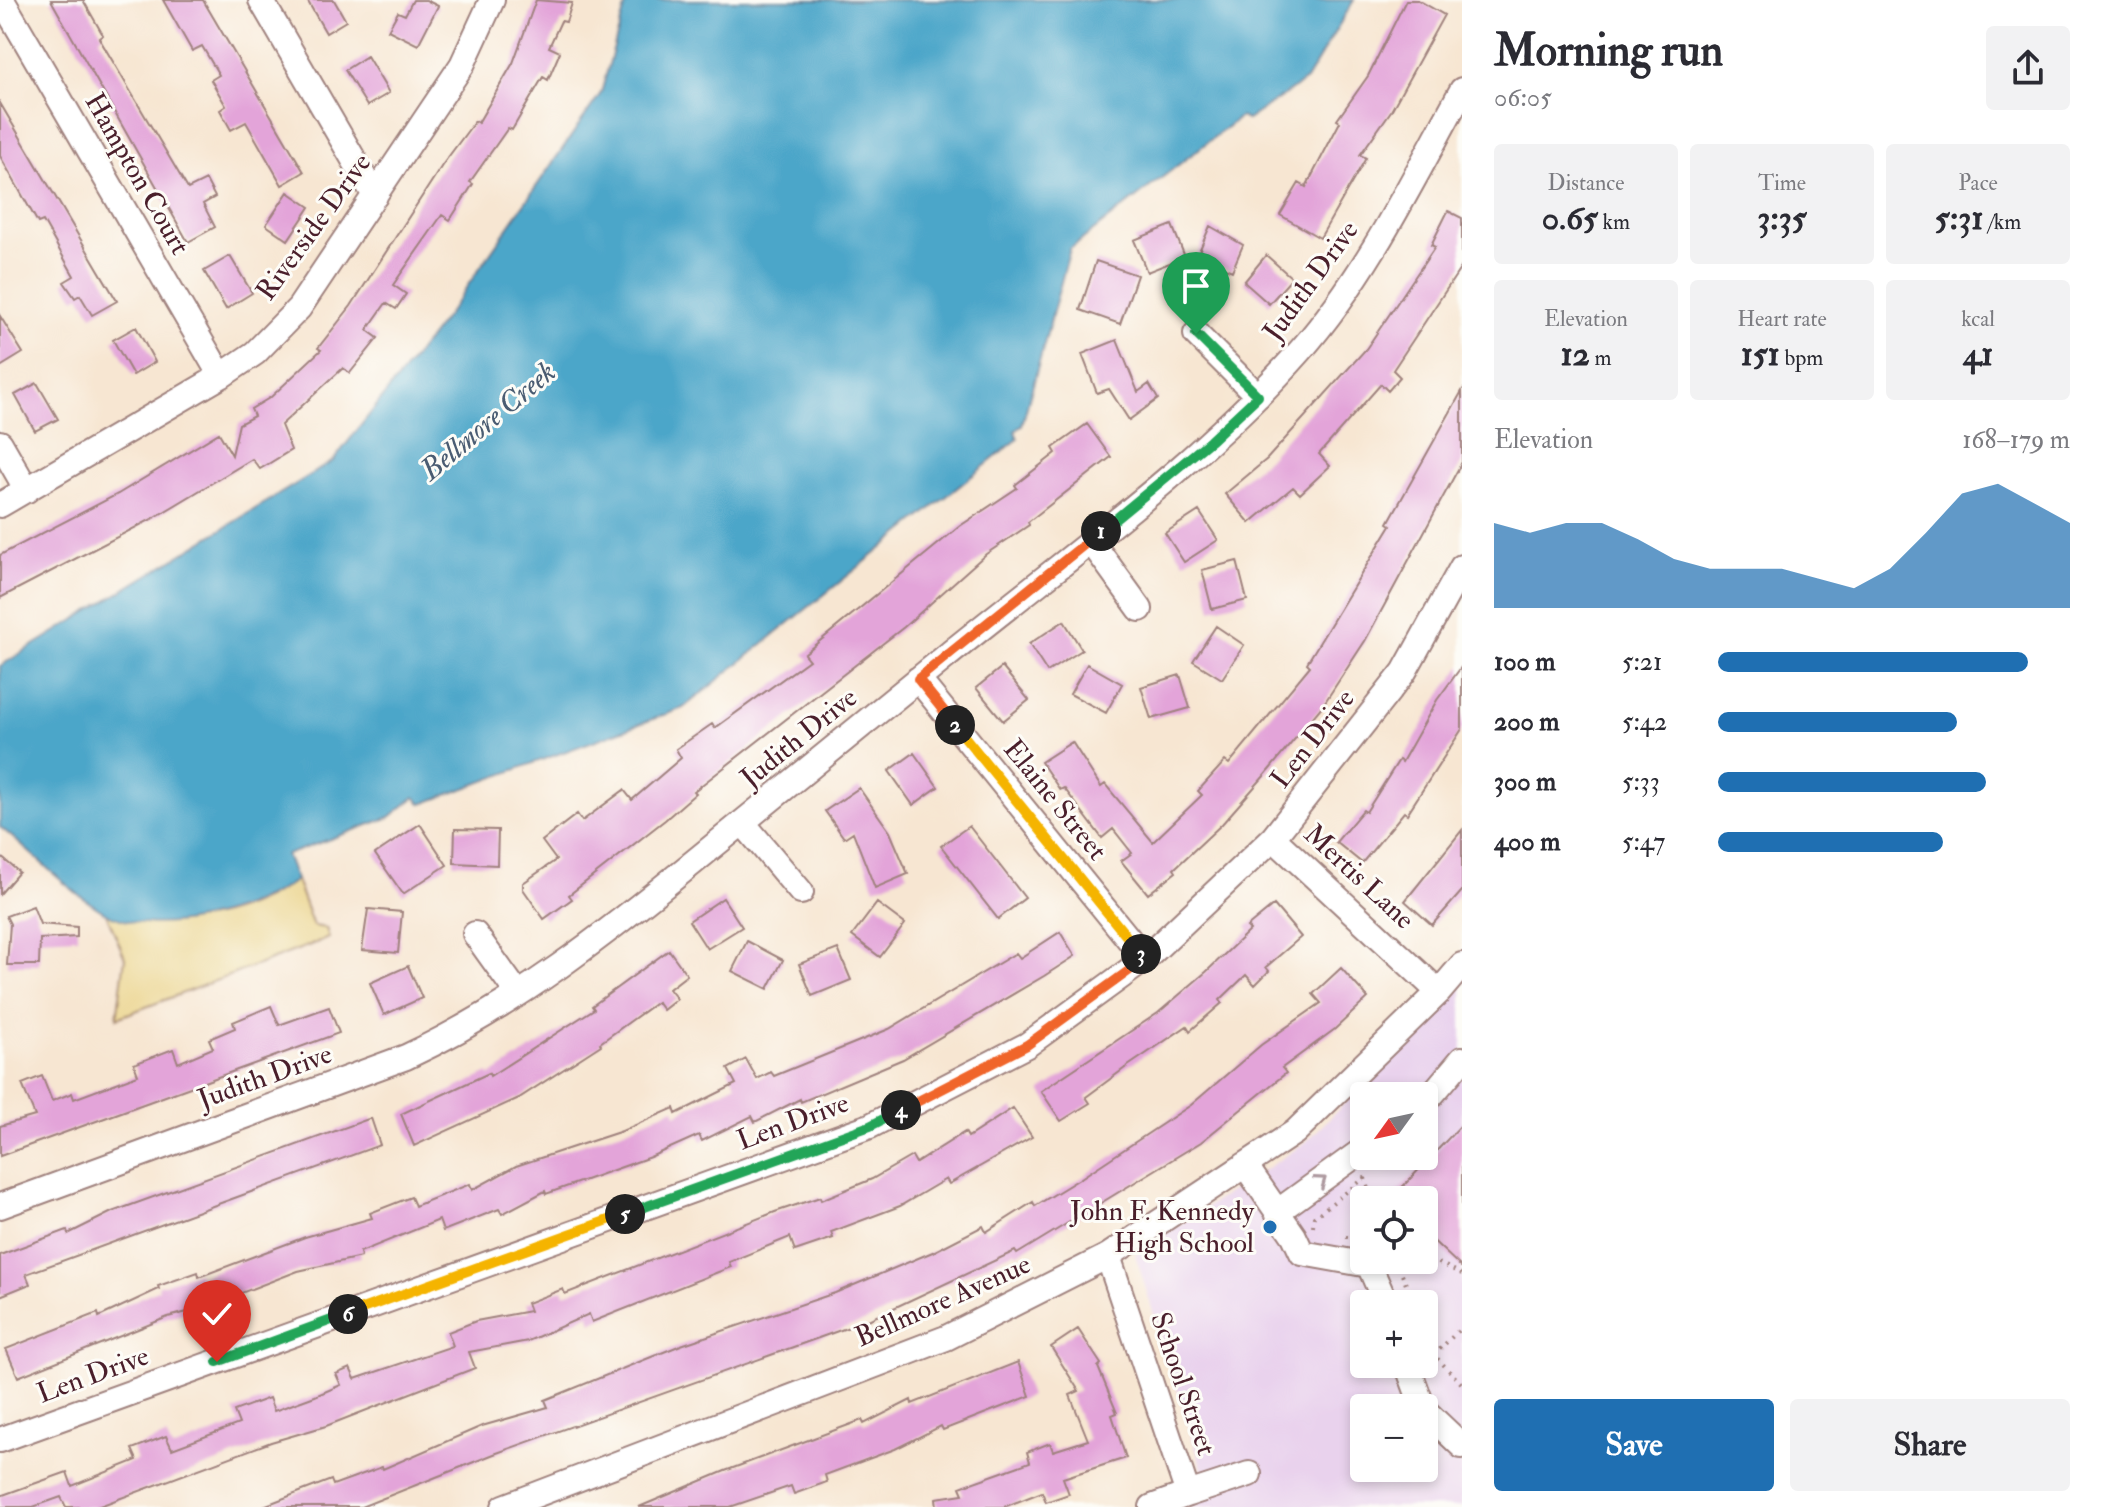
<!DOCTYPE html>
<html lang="en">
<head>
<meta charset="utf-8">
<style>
	:root { --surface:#fff; --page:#f2f2f3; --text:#2b2b33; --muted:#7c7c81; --accent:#1f6fb2 }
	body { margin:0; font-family:"IM FELL Double Pica",serif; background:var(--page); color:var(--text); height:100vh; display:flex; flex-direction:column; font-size:30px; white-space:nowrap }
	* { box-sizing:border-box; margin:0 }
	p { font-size:26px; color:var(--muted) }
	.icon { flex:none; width:44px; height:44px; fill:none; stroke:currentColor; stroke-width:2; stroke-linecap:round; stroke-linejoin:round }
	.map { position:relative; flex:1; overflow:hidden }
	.sheet { display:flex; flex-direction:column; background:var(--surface); width:640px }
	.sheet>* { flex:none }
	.needle { width:52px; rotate:237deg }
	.controls { position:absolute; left:1350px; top:1082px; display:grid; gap:16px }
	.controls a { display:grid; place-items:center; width:88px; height:88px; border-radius:8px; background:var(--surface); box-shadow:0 4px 12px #0003; font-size:40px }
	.pin { position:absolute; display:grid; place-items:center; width:68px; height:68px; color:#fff; margin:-82px -34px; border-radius:50% 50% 50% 0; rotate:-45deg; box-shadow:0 0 8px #0007 }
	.pin .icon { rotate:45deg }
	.km { position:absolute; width:40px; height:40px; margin:-20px; border-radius:50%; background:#222; color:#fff; font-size:22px; line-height:40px; text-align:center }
	.round { display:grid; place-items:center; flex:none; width:84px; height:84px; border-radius:8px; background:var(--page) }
	.head { display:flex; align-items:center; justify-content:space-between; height:136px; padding:0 32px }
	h1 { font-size:44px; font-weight:800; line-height:60px }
	.stats { display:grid; grid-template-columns:repeat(3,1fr); gap:12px; height:136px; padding:8px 32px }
	.stats div { display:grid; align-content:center; border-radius:8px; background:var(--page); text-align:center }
	.stats b { font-size:34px; font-weight:800 }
	.stats small { font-size:22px; font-weight:400 }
	.stats p { font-size:22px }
	.chart { height:224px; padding:16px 32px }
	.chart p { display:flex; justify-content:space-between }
	.chart svg { width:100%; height:144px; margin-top:8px; fill:var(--accent); opacity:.7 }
	.cta { display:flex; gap:16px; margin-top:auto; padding:16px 32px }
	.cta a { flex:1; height:92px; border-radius:8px; background:var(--accent); color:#fff; font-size:32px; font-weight:800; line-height:92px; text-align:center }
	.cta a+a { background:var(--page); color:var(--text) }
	ul { padding:0 32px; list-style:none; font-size:26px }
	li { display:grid; grid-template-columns:128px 96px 1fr; align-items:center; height:60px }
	li i { height:20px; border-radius:10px; background:var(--accent) }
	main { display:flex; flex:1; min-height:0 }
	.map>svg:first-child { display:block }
	.built { fill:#e9d2ed; fill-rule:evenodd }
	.sand { fill:#eeda9e; stroke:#9c7c64; stroke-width:2 }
	.water { fill:#4ba6c9; stroke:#4a627a; stroke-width:2 }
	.building { fill:#e3a4d9 }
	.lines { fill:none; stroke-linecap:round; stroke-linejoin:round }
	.minor-casing { stroke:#a0827e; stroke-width:28 }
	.path { stroke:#a0827e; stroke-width:4; stroke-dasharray:2 6; stroke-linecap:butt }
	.minor { stroke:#fff; stroke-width:24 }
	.oneway { stroke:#ae9aa0 }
	.split-1-casing { stroke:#fff; stroke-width:16 }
	.split-2-casing { stroke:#fff; stroke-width:16 }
	.split-3-casing { stroke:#fff; stroke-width:16 }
	.split-4-casing { stroke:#fff; stroke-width:16 }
	.split-5-casing { stroke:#fff; stroke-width:16 }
	.split-6-casing { stroke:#fff; stroke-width:16 }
	.split-7-casing { stroke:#fff; stroke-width:16 }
	.split-1 { stroke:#22a559; stroke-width:10 }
	.split-2 { stroke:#f0652b; stroke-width:10 }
	.split-3 { stroke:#f5b400; stroke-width:10 }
	.split-4 { stroke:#f0652b; stroke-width:10 }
	.split-5 { stroke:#22a559; stroke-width:10 }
	.split-6 { stroke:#f5b400; stroke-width:10 }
	.split-7 { stroke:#22a559; stroke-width:10 }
	.poi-dot { fill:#1f6fb2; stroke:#fdfcf7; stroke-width:3 }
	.labels { text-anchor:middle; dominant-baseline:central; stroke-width:6; stroke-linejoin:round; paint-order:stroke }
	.street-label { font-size:28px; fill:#4a1f2b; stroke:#fdfcf7 }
	.poi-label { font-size:28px; fill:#4a1f2b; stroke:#fdfcf7; text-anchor:end }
	.water-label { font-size:30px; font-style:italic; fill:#4a5c72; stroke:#fdfcf7 }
</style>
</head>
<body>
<main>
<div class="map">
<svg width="1462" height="1507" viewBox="0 0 1462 1507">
	<rect width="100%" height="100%" fill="#fdfcf7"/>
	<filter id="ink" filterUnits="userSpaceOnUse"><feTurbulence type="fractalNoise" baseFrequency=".0125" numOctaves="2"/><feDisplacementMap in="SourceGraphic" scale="16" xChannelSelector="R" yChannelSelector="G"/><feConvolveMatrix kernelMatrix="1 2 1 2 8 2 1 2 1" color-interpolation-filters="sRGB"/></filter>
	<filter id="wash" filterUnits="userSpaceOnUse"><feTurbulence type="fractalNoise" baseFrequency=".006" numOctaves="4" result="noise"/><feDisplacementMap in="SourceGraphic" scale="32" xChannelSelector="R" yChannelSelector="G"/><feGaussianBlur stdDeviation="1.8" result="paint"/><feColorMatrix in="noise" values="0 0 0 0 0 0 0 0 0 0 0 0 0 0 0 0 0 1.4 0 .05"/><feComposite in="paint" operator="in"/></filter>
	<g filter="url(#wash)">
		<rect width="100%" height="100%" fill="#f7e6d2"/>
		<!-- built -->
		<path class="built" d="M1462 985V1507H1172L1209 1491 1135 1254 1304 1144ZM1364 1096H1424V1156H1364ZM1364 1200H1424V1260H1364ZM1364 1304H1424V1364H1364ZM1364 1408H1424V1468H1364Z"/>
		<!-- sand -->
		<path class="sand" d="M296 880 313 926 326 928 329 938 117 1018 125 958 106 913C167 932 244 919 296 880Z"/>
		<!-- water -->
		<path class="water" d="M627 0H1354L1306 80 1247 120 1240 117 1070 249 1022 425 1015 431 1018 439 683 708 422 804 415 797 390 817 286 855 296 880C254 911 153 941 104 912 67 890 34 854 0 827V666L333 461 448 314 601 93Z"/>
		<g id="blocks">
			<!-- building -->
			<path class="building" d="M51 0H83L103 35 99 38 188 189 206 180 215 197 203 204 215 227 188 242Z
				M163 0H203L304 172 282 185 246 122 231 130 220 110 226 106 211 80 219 75 202 46 192 51Z
				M307 0H334L346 21 326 33Z
				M413 0H426L438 6 418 45 388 30 398 12 405 15Z
				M536 0 572 3 566 22 561 21 549 47 560 52 548 80 543 77 512 130 508 128 470 182 473 184 450 220 442 215 393 285 406 294 396 309 386 303 367 330 378 338 350 373 343 368 281 425 291 450 260 469 252 459 152 519 0 598V555L118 494 219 433 232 455 239 424 254 416 251 409 271 397 321 350 318 348 351 306 443 164 475 121 478 123 513 63Z
				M1406 0H1418L1444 15 1391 111 1360 155 1366 158 1320 238 1280 215 1299 183 1306 187 1340 122 1337 120 1368 76Z
				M367 56 389 93 367 106 345 70Z
				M0 103 117 301 92 315 80 295 75 298 64 282 74 276 43 221 38 223 0 156Z
				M288 192 310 207 288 240 266 225Z
				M1448 211 1462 218V266L1393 370 1400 377 1388 391 1381 384 1319 454 1330 466 1300 494 1293 487 1250 523 1225 494 1267 459 1366 349 1435 247 1431 245Z
				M1172 225 1185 257 1147 272 1134 240Z
				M1210 226 1243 245 1232 271 1197 256Z
				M1266 255 1292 278 1269 304 1244 282Z
				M230 256 252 293 226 309 204 271Z
				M1096 261 1137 275 1120 324 1080 310Z
				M0 316 23 353 0 367Z
				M136 327 155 362 133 375 113 340Z
				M1117 340 1138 392 1149 384 1158 399 1129 420 1109 389 1097 393 1082 354Z
				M37 383 58 419 35 431 15 395Z
				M1462 391V462L1365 641 1323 705 1265 775 1222 824 1174 869 1176 872 1148 894 1121 861 1132 853 1113 829 1102 838 1064 788 1060 790 1041 762 1072 742 1101 787 1105 784 1153 842 1202 795 1198 791 1225 761 1229 764 1310 666 1307 663 1391 525 1388 523Z
				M1087 424 1111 457 1028 522 1029 525 986 554 904 627 694 791 696 793 665 820 569 895 572 899 544 919 523 889V883L556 860 542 841 577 814 582 821 624 790 632 800 681 758 676 749 712 724 715 728 809 660 804 654 960 526 1017 488 1015 485 1056 453 1053 448Z
				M1199 511 1218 540 1184 562 1165 533Z
				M1237 561 1247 600 1212 609 1202 570Z
				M1064 621 1082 650 1047 672 1029 644Z
				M1216 626 1244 645 1222 679 1193 661Z
				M1087 664 1122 684 1106 713 1070 694Z
				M1462 666V729L1407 814 1404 812 1362 863 1336 842 1363 810 1366 812 1399 760 1402 762 1437 700Z
				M1002 667 1029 700 1003 721 976 688Z
				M1180 675 1190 708 1151 719 1141 687Z
				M914 753 938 787 913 805 889 771Z
				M859 788 890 832 908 874 875 888 853 832 844 838 825 811Z
				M420 824 447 865 403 894 375 854Z
				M969 826 1025 898 998 919 941 846Z
				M455 829 498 830 497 865 454 863Z
				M1462 830V891L1432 925 1405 901Z
				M0 856 19 872 0 894Z
				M723 898 742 927 707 949 689 921Z
				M877 903 905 924 880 957 852 936Z
				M1274 905 1301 937 1266 967 1269 971 1255 985 1246 975 1220 1000 1222 1003 1190 1031 1187 1026 1125 1068 1086 1097 1090 1103 1061 1121 1041 1091 1158 1013 1206 972 1250 930 1247 927Z
				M33 906 40 924 77 927V937L40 939 39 965H7L10 924 6 916Z
				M368 909 402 912 398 953 362 950Z
				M1060 932 1075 956 1044 976 903 1059 801 1102 800 1099 755 1122 752 1116 702 1141 699 1135 650 1157 546 1194 545 1191 502 1214 499 1209 443 1231 439 1220 360 1252 361 1257 298 1271 228 1298 231 1307 202 1319 199 1309 168 1317 18 1377 6 1349 98 1313 99 1317 159 1289 158 1286 198 1272 199 1277 305 1237 372 1218 370 1213 411 1197 415 1206 470 1184 472 1190 516 1166 622 1131 674 1108 676 1114 736 1084 728 1069 746 1059 757 1079 771 1072 774 1076 889 1029 1016 953 1020 958Z
				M747 941 783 960 768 989 732 971Z
				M838 949 851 980 812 996 799 964Z
				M669 950 687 975 669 989 677 999 663 1010 657 1002 600 1043 601 1045 519 1098 414 1146 401 1114 489 1073 490 1076 594 1009 592 1006Z
				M408 966 422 998 384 1015 370 983Z
				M1341 968 1368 998 1335 1029 1282 1068 1286 1073 1201 1142 1017 1254 1015 1251 866 1321 494 1454 361 1507H261L331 1480 333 1485 382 1467 383 1469 482 1426 548 1407 545 1400 681 1345 835 1293 935 1251 983 1226 986 1232 1033 1202 1035 1206 1081 1178 1191 1105 1261 1045 1321 1003 1313 994Z
				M271 1006 279 1025 329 1007 339 1033 0 1156V1126L35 1116 22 1084 42 1076 52 1101 72 1093 74 1099 138 1075 134 1064 173 1049 178 1063 213 1048 209 1039 235 1028 233 1022Z
				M1013 1108 1032 1137 949 1184 946 1179 900 1206 831 1232 833 1238 795 1251 790 1237 729 1262 731 1267 592 1322 589 1314 528 1341 469 1352 475 1368 326 1426 271 1442 97 1507H66L61 1497 33 1507H0V1496L67 1472 72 1486 137 1460 132 1449 166 1436 172 1449 239 1424 234 1411 269 1398 274 1411 315 1396 341 1385 336 1374 350 1368 355 1379 453 1346 448 1332 476 1321 530 1311 527 1303 563 1289 565 1294 775 1212 820 1197 821 1200 872 1179 912 1156 916 1163 965 1132 968 1137Z
				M371 1118 380 1145 26 1274 30 1284 0 1296V1255L67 1230 68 1234 112 1212Z
				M1462 1124V1268L1424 1232V1200H1390Z
				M1078 1329 1101 1364 1098 1367 1117 1413 1112 1415 1126 1458 1063 1478 1069 1494 1046 1502 1042 1492 1004 1507H937L936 1498 963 1494 960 1487 1030 1462 1027 1452 1050 1443 1053 1451 1088 1440 1070 1395 1079 1391 1051 1347Z
				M1018 1362 1030 1396 943 1430 941 1426 895 1449 825 1475 827 1482 794 1494 791 1486 730 1507H639L725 1471 862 1420 864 1424 911 1400 912 1404Z"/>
		</g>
	</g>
	<g filter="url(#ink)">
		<use href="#blocks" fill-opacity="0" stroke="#a0827e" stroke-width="2"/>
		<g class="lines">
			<defs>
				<path id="minor" d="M2 0 221 376
					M261 0 375 196
					M1196 334 1258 396
					M0 443 27 490
					M0 505 221 376 255 353 299 308 462 65 492 0
					M1090 540 1140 609
					M918 679 1145 959
					M743 823 801 892
					M1273 838 1439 992
					M475 934 518 994
					M1424 1104 1462 1059
					M1245 1165 1294 1236 1302 1253 1369 1265 1386 1304
					M0 1206 406 1057C515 1006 607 933 700 857 781 791 862 725 943 659 1064 560 1197 468 1301 350 1368 273 1413 179 1462 90
					M1277 1212 1364 1149
					M1108 1256 1188 1494 1152 1507
					M1407 1364 1423 1408
					M1424 1410 1462 1446
					M0 1440 870 1126 1027 1045 1145 959 1273 838 1404 672 1462 567
					M1188 1494 1249 1474
					M504 1507 946 1338 1108 1256 1295 1132 1439 992 1462 965"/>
			</defs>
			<!-- minor casing -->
			<use href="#minor" class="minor-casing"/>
			<!-- path -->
			<path class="path" d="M1423 1156 1427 1161
				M1382 1163 1390 1156
				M1365 1178 1371 1200
				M1313 1226 1314 1217 1366 1177
				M1346 1237 1364 1238
				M1424 1256 1462 1274
				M1396 1260 1414 1304
				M1424 1330 1434 1355 1462 1384
				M1434 1355 1462 1327"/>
			<!-- minor -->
			<use href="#minor" class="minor"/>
		</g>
		<!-- one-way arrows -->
		<defs><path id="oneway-chevron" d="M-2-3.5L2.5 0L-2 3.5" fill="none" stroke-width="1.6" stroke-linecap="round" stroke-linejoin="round" transform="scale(2)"/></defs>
		<use class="oneway" href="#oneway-chevron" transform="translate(1321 1181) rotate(-36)"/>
	</g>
	<g class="lines" filter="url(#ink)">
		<defs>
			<path id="split-1" d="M1101 531 1210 441 1258 396 1196 334"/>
			<path id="split-2" d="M955 725 918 679 1101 531"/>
			<path id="split-3" d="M955 725 1141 954"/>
			<path id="split-4" d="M901 1110 1027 1045 1145 959 1141 954"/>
			<path id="split-5" d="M625 1214 870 1126 901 1110"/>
			<path id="split-6" d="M348 1314 625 1214"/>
			<path id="split-7" d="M217 1362 348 1314"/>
		</defs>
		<!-- split-1 casing -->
		<use href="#split-1" class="split-1-casing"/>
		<!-- split-2 casing -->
		<use href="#split-2" class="split-2-casing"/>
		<!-- split-3 casing -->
		<use href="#split-3" class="split-3-casing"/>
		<!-- split-4 casing -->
		<use href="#split-4" class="split-4-casing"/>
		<!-- split-5 casing -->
		<use href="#split-5" class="split-5-casing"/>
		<!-- split-6 casing -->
		<use href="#split-6" class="split-6-casing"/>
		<!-- split-7 casing -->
		<use href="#split-7" class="split-7-casing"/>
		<!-- split-1 -->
		<use href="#split-1" class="split-1"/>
		<!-- split-2 -->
		<use href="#split-2" class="split-2"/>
		<!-- split-3 -->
		<use href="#split-3" class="split-3"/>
		<!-- split-4 -->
		<use href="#split-4" class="split-4"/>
		<!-- split-5 -->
		<use href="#split-5" class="split-5"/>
		<!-- split-6 -->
		<use href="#split-6" class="split-6"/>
		<!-- split-7 -->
		<use href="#split-7" class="split-7"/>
	</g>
	<!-- markers -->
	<circle class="poi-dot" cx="1270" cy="1227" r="8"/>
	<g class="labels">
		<!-- street labels -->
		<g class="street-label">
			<text transform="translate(137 174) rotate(60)">Hampton Court</text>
			<text transform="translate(314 227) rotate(-54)">Riverside Drive</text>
			<text transform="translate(1311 281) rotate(-54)">Judith Drive</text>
			<text transform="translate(799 738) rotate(-39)">Judith Drive</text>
			<text transform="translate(1313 739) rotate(-52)">Len Drive</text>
			<text transform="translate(1055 800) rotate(51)">Elaine Street</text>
			<text transform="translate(1359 877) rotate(43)">Mertis Lane</text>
			<text transform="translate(265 1077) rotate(-20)">Judith Drive</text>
			<text transform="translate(793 1122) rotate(-20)">Len Drive</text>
			<text transform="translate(943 1301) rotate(-24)">Bellmore Avenue</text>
			<text transform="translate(93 1375) rotate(-20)">Len Drive</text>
			<text transform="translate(1183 1384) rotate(71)">School Street</text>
		</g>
		<!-- poi labels -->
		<g class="poi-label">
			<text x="1254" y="1211">John F. Kennedy<tspan x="1254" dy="32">High School</tspan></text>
		</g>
		<!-- water labels -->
		<g class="water-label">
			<text transform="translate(488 421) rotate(-40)">Bellmore Creek</text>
		</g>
	</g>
</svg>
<div class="controls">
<a><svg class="needle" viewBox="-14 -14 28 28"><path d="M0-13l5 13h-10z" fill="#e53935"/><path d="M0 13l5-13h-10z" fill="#7c7c81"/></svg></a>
<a><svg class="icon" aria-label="locate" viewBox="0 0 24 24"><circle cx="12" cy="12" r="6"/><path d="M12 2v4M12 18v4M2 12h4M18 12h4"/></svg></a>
<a>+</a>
<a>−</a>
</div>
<div class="pin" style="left:1196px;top:334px;background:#1e9e55"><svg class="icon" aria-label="arrive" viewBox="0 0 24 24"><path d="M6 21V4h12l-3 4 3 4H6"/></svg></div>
<div class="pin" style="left:217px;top:1362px;background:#d93025"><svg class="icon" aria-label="check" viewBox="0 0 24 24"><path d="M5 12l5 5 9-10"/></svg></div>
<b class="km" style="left:1101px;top:531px">1</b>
<b class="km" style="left:955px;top:725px">2</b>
<b class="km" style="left:1141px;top:954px">3</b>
<b class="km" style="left:901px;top:1110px">4</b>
<b class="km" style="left:625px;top:1214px">5</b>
<b class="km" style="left:348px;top:1314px">6</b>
</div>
<section class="sheet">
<div class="head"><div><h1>Morning run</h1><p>06:05</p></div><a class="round"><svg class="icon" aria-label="share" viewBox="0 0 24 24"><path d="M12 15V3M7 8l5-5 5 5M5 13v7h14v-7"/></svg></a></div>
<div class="stats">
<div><p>Distance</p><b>0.65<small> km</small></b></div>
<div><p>Time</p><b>3:35</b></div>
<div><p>Pace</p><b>5:31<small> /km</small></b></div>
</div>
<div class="stats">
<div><p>Elevation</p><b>12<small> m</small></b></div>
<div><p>Heart rate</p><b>151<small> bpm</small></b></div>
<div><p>kcal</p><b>41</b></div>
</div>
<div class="chart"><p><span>Elevation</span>168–179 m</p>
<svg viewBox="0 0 160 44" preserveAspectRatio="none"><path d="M0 44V18L10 21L20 18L30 18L40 23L50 29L60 32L70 32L80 32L90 35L100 38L110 32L120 21L130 9L140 6L150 12L160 18V44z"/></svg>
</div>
<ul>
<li><b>100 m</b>5:21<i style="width:88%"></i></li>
<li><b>200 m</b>5:42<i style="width:68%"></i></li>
<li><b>300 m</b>5:33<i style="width:76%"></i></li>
<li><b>400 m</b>5:47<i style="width:64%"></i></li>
</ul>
<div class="cta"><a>Save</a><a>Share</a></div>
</section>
</main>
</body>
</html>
